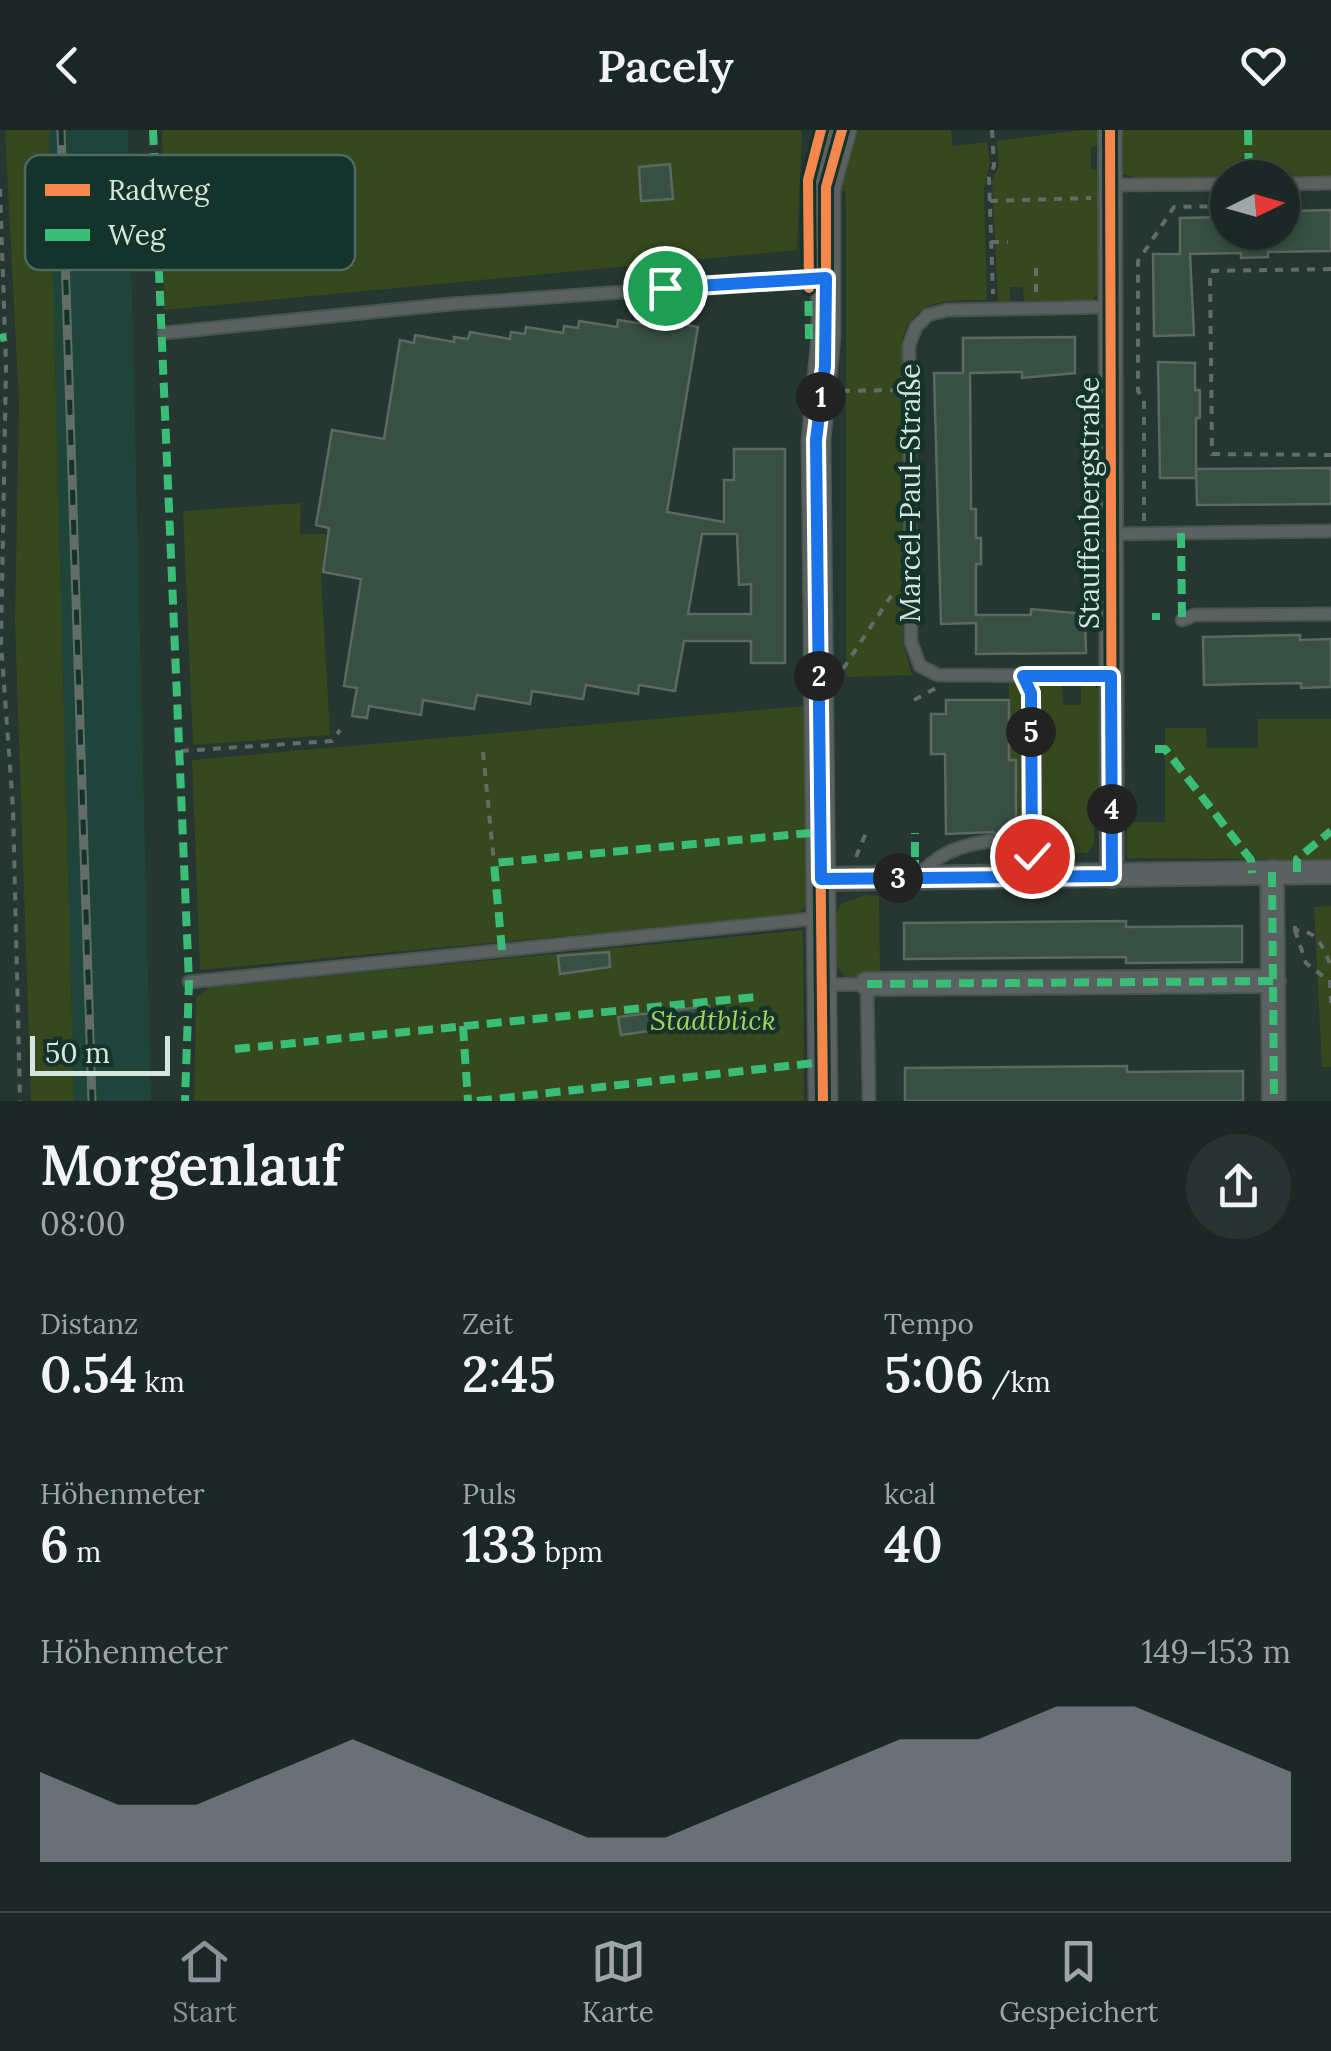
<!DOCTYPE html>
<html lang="de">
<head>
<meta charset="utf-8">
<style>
	:root { --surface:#1c2825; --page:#293432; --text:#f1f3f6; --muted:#a0a6a7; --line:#3a4442; --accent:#8c9099 }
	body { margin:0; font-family:Lora,serif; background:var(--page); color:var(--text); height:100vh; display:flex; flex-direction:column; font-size:38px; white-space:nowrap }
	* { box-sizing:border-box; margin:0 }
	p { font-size:32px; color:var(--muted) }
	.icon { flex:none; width:55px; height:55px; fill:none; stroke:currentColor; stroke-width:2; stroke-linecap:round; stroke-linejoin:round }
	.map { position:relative; height:971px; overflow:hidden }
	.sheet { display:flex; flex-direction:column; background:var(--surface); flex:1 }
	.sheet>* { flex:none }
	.needle { width:65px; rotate:85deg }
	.controls { position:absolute; left:1210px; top:30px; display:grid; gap:20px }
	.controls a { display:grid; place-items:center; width:90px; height:90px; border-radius:50%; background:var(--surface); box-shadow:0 5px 15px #0003,0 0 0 2px var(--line); font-size:50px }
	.scale { position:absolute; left:30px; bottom:25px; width:140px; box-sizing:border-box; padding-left:10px; border:5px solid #d5e6e0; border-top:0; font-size:28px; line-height:35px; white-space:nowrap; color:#d5e6e0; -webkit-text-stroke:8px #14332a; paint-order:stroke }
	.pin { position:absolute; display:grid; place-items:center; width:85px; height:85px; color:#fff; margin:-42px; border:5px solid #fff; border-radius:50%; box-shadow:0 2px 10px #0007 }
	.km { position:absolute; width:50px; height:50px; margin:-25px; border-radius:50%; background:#222; color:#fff; font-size:28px; line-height:50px; text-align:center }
	.round { display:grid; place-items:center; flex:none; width:105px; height:105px; border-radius:52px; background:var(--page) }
	.summary { display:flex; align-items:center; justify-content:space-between; height:170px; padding:0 40px }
	h1 { font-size:55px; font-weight:600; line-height:75px }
	.figures { display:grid; grid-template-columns:repeat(3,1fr); gap:15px; height:170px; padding:10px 40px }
	.figures div { display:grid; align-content:center }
	.figures b { font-size:50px; font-weight:600 }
	.figures small { font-size:28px; font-weight:400 }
	.figures p { font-size:28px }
	.chart { height:280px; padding:20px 40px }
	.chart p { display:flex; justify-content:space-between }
	.chart svg { width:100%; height:180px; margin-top:10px; fill:var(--accent); opacity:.7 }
	header { display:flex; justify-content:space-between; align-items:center; height:130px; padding:0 40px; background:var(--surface); font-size:45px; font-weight:600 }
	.tab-bar { display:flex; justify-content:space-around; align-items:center; height:140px; border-top:2px solid var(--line); background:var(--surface); font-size:28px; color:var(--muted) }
	.tab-bar a { display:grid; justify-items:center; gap:5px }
	.tab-bar .on { color:var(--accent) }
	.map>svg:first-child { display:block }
	.built { fill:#1f453a }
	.green { fill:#36481e }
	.building { fill:#375043; stroke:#5c6861; stroke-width:2.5; fill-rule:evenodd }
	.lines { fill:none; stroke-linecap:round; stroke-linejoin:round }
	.service-casing { stroke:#475450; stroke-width:15 }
	.minor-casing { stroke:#475450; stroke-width:26 }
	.tertiary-casing { stroke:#475450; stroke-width:31 }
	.path { stroke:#636c69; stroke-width:4; stroke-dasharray:8 8; stroke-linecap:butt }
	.service { stroke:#5a6160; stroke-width:11 }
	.minor { stroke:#5a6160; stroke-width:22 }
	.tertiary { stroke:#5a6160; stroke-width:28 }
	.rail-casing { stroke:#626c69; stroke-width:9 }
	.rail { stroke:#14332a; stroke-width:5; stroke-dasharray:15; stroke-linecap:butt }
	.quiet { stroke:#3abd76; stroke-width:8; stroke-dasharray:15 8; stroke-linecap:butt }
	.cycleway-casing { stroke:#14332a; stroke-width:16 }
	.cycleway { stroke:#f5874c; stroke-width:10 }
	.route-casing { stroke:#fff; stroke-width:20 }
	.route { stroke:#1a73e8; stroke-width:12 }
	.labels { text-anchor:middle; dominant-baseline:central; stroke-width:9; stroke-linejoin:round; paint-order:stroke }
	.street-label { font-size:28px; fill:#d5e6e0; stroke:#14332a }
	.park-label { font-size:28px; font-style:italic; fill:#a5d25e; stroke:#14332a }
	.key { fill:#14332a; stroke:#4e6961; stroke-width:2.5 }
	.key-label { font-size:28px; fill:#d5e6e0 }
</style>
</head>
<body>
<header><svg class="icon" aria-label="back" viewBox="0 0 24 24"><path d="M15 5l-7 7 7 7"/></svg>Pacely<svg class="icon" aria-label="heart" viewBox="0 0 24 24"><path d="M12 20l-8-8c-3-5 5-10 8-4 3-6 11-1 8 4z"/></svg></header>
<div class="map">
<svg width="1331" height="971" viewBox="0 0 1331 971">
	<rect width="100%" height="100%" fill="#263631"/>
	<!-- built -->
	<path class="built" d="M49 0H128L151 971H74Z"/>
	<!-- green -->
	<path class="green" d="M5 0H49L74 971H31L15 492 19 273Z
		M162 0H802L797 120 164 180Z
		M856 0H951L953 16 987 12 990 33 984 59 987 170C949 171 916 166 902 209L903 513 912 545 846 547V81L845 61H838L842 34Z
		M1082 0H1097L1098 16 1091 17V39H1099L1102 161 1091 170 1024 171 1023 157H1010V171L998 172 992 50 999 37 997 11Z
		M1118 0H1331V46L1137 49 1118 42Z
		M301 373 300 404H326L321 445 330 605 193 615 183 381Z
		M1009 552 1062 553 1063 575H1081V552L1091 553 1101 561 1100 693H1094V714L1087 723 1011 724 1010 704 1016 703V631L1009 630Z
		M804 576 806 776 798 784 200 840 192 630Z
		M1258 589H1331V730L1127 728V692H1165V598H1206L1207 618H1258Z
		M866 765 879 766 880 847H845L835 834V787L841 774Z
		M1331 776V937H1322L1314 777Z
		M803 800 804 971H194L196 867 210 857Z"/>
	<!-- building -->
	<path class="building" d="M670 34 673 69 641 71 639 37Z
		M1331 80V121L1268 122V127L1241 128V123L1190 124 1194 205 1154 206 1153 124H1180V88L1228 87V102H1282V86H1295V81Z
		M618 190 669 198 670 192 698 197 667 382 724 392V350H734V319H785V533H751V511H684L675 561 639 555 638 564 586 555 583 569 532 561 530 574 477 565 474 579 423 570 421 585 369 576 367 588 352 586 357 558 344 556 361 449 323 442 329 398 316 395 332 300 384 309 400 210 414 213 415 205 454 212V207L468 209 470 202 510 209 511 202 525 204 526 197 563 203 564 196 578 198 579 191 617 197ZM702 404H737L739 455 751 454V484H688Z
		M1075 207V243L1022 248V242L970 243 971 379H976V408H981V434H976V485H1031V479L1085 484 1086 523 976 524V493L941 494 934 243H963V208Z
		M1158 232 1195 233V260H1200V288H1196V348H1160Z
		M1331 338V374L1197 375 1196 339Z
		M1300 505V510L1331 509V557L1301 558V553L1204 555 1203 507Z
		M946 570H1009V630H1016V704H1010L1011 718H997L1000 709 993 702 946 704 945 624H931V584H946Z
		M1126 791V797L1242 796V832L1126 833V827L904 829V793Z
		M609 822 610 837 560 844 558 826Z
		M709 876 711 892 621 905 618 887Z
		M1127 936V942L1243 941V971H905V938Z"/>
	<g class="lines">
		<defs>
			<path id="service" d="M1282 54 1331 53
				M1110 55 1228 54
				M1110 177 947 180 928 185 916 197 909 215 911 512 920 536 938 545 1111 546
				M164 203 451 174 826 148
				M1111 404 1331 401
				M1182 490 1195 485 1331 484
				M918 748C936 723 961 715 991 711
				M189 852 821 788
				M824 855 867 854 869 971"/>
			<path id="minor" d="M1110 0 1112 746
				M1272 742 1274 971
				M821 749 1331 742
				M867 854 1274 851"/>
			<path id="tertiary" d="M823 971 816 310 826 206V57L842 0"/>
		</defs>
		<!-- service casing -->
		<use href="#service" class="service-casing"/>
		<!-- minor casing -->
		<use href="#minor" class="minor-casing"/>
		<!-- tertiary casing -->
		<use href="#tertiary" class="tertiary-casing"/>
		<!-- path -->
		<path class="path" d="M992 0 994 36 989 48 993 164
			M0 59 6 236 1 513 13 678 20 971
			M990 71 1091 68
			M991 112H1008
			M1036 138V163
			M1331 139 1210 141 1212 324 1331 325
			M842 261 898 260
			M1144 391V271L1138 261V131L1174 77 1228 76
			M843 539 895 460
			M1029 559 1032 724
			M914 570 936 558
			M181 621 332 611 340 600
			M483 622 494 733
			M856 727 866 703
			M1295 796V800C1318 800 1323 818 1331 836
			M1295 800 1306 833 1329 851
			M1330 850 1331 873"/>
		<!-- service -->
		<use href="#service" class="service"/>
		<!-- minor -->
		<use href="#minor" class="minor"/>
		<!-- tertiary -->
		<use href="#tertiary" class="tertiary"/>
		<defs>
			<path id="rail" d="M61 0 92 971"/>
		</defs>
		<!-- rail casing -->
		<use href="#rail" class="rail-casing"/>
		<!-- rail -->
		<use href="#rail" class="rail"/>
		<!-- quiet -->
		<path class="quiet" d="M153 0 189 852 185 971
			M1248 0 1249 48
			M808 148 809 209
			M0 208 6 207
			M1181 403 1182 490
			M1156 490V483
			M1155 619H1165L1251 730 1252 743
			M915 727V703
			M915 730V748
			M1272 742 1274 971
			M1297 742V729L1331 701
			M502 820 494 733 821 702
			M867 854 1274 851
			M463 896 468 971
			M235 919 755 867
			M477 971 823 932"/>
		<defs>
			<path id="cycleway" d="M1110 0 1112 746
				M809 158 808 50 821 0
				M823 971 816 310 826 206V57L842 0"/>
		</defs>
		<!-- cycleway casing -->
		<use href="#cycleway" class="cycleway-casing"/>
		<!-- cycleway -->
		<use href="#cycleway" class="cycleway"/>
	</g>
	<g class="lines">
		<defs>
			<path id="route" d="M665 158 826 148 825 236 816 310 821 749 1112 746 1111 546H1023L1031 563 1032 726"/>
		</defs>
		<!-- route casing -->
		<use href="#route" class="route-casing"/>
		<!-- route -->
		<use href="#route" class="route"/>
	</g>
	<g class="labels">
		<!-- street labels -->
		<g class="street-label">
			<text transform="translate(910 363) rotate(-90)">Marcel-Paul-Straße</text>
			<text transform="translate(1089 373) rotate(-90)">Stauffenbergstraße</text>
		</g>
		<!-- park labels -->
		<g class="park-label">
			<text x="713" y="890">Stadtblick</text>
		</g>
	</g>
	<!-- legend -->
	<rect x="25" y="25" width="330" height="115" rx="15" class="key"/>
	<rect x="45" y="54" width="45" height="12" fill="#f5874c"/>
	<rect x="45" y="99" width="45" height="12" fill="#3abd76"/>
	<g class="key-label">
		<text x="108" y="70">Radweg</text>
		<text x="108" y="115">Weg</text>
	</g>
</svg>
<div class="controls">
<a><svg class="needle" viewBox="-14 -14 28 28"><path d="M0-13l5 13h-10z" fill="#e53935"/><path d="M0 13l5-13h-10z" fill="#a0a6a7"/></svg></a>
</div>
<div class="scale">50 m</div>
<div class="pin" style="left:665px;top:158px;background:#1e9e55"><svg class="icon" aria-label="arrive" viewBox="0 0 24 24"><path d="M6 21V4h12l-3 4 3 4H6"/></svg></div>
<div class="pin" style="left:1032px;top:726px;background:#d93025"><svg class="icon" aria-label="check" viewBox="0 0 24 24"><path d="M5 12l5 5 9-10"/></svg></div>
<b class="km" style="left:821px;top:267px">1</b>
<b class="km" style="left:819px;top:546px">2</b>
<b class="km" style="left:898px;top:748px">3</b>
<b class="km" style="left:1112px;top:679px">4</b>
<b class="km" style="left:1031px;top:602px">5</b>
</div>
<section class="sheet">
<div class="summary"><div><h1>Morgenlauf</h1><p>08:00</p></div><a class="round"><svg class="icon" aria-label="share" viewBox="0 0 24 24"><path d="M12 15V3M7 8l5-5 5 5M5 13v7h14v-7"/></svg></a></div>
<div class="figures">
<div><p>Distanz</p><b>0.54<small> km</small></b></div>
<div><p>Zeit</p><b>2:45</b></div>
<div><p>Tempo</p><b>5:06<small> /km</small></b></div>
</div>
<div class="figures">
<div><p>Höhenmeter</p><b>6<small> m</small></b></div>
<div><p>Puls</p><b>133<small> bpm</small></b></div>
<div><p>kcal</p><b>40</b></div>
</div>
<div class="chart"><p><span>Höhenmeter</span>149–153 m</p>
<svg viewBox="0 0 160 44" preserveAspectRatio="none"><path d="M0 44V22L10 30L20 30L30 22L40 14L50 22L60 30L70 38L80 38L90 30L100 22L110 14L120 14L130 6L140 6L150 14L160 22V44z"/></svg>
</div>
</section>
<nav class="tab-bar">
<a class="on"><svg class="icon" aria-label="home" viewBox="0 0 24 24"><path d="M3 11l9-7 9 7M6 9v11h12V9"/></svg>Start</a>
<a><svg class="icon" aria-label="map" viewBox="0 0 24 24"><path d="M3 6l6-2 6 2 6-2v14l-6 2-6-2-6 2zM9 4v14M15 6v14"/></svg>Karte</a>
<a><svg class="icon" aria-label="saved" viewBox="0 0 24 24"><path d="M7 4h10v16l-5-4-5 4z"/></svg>Gespeichert</a>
</nav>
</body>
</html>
